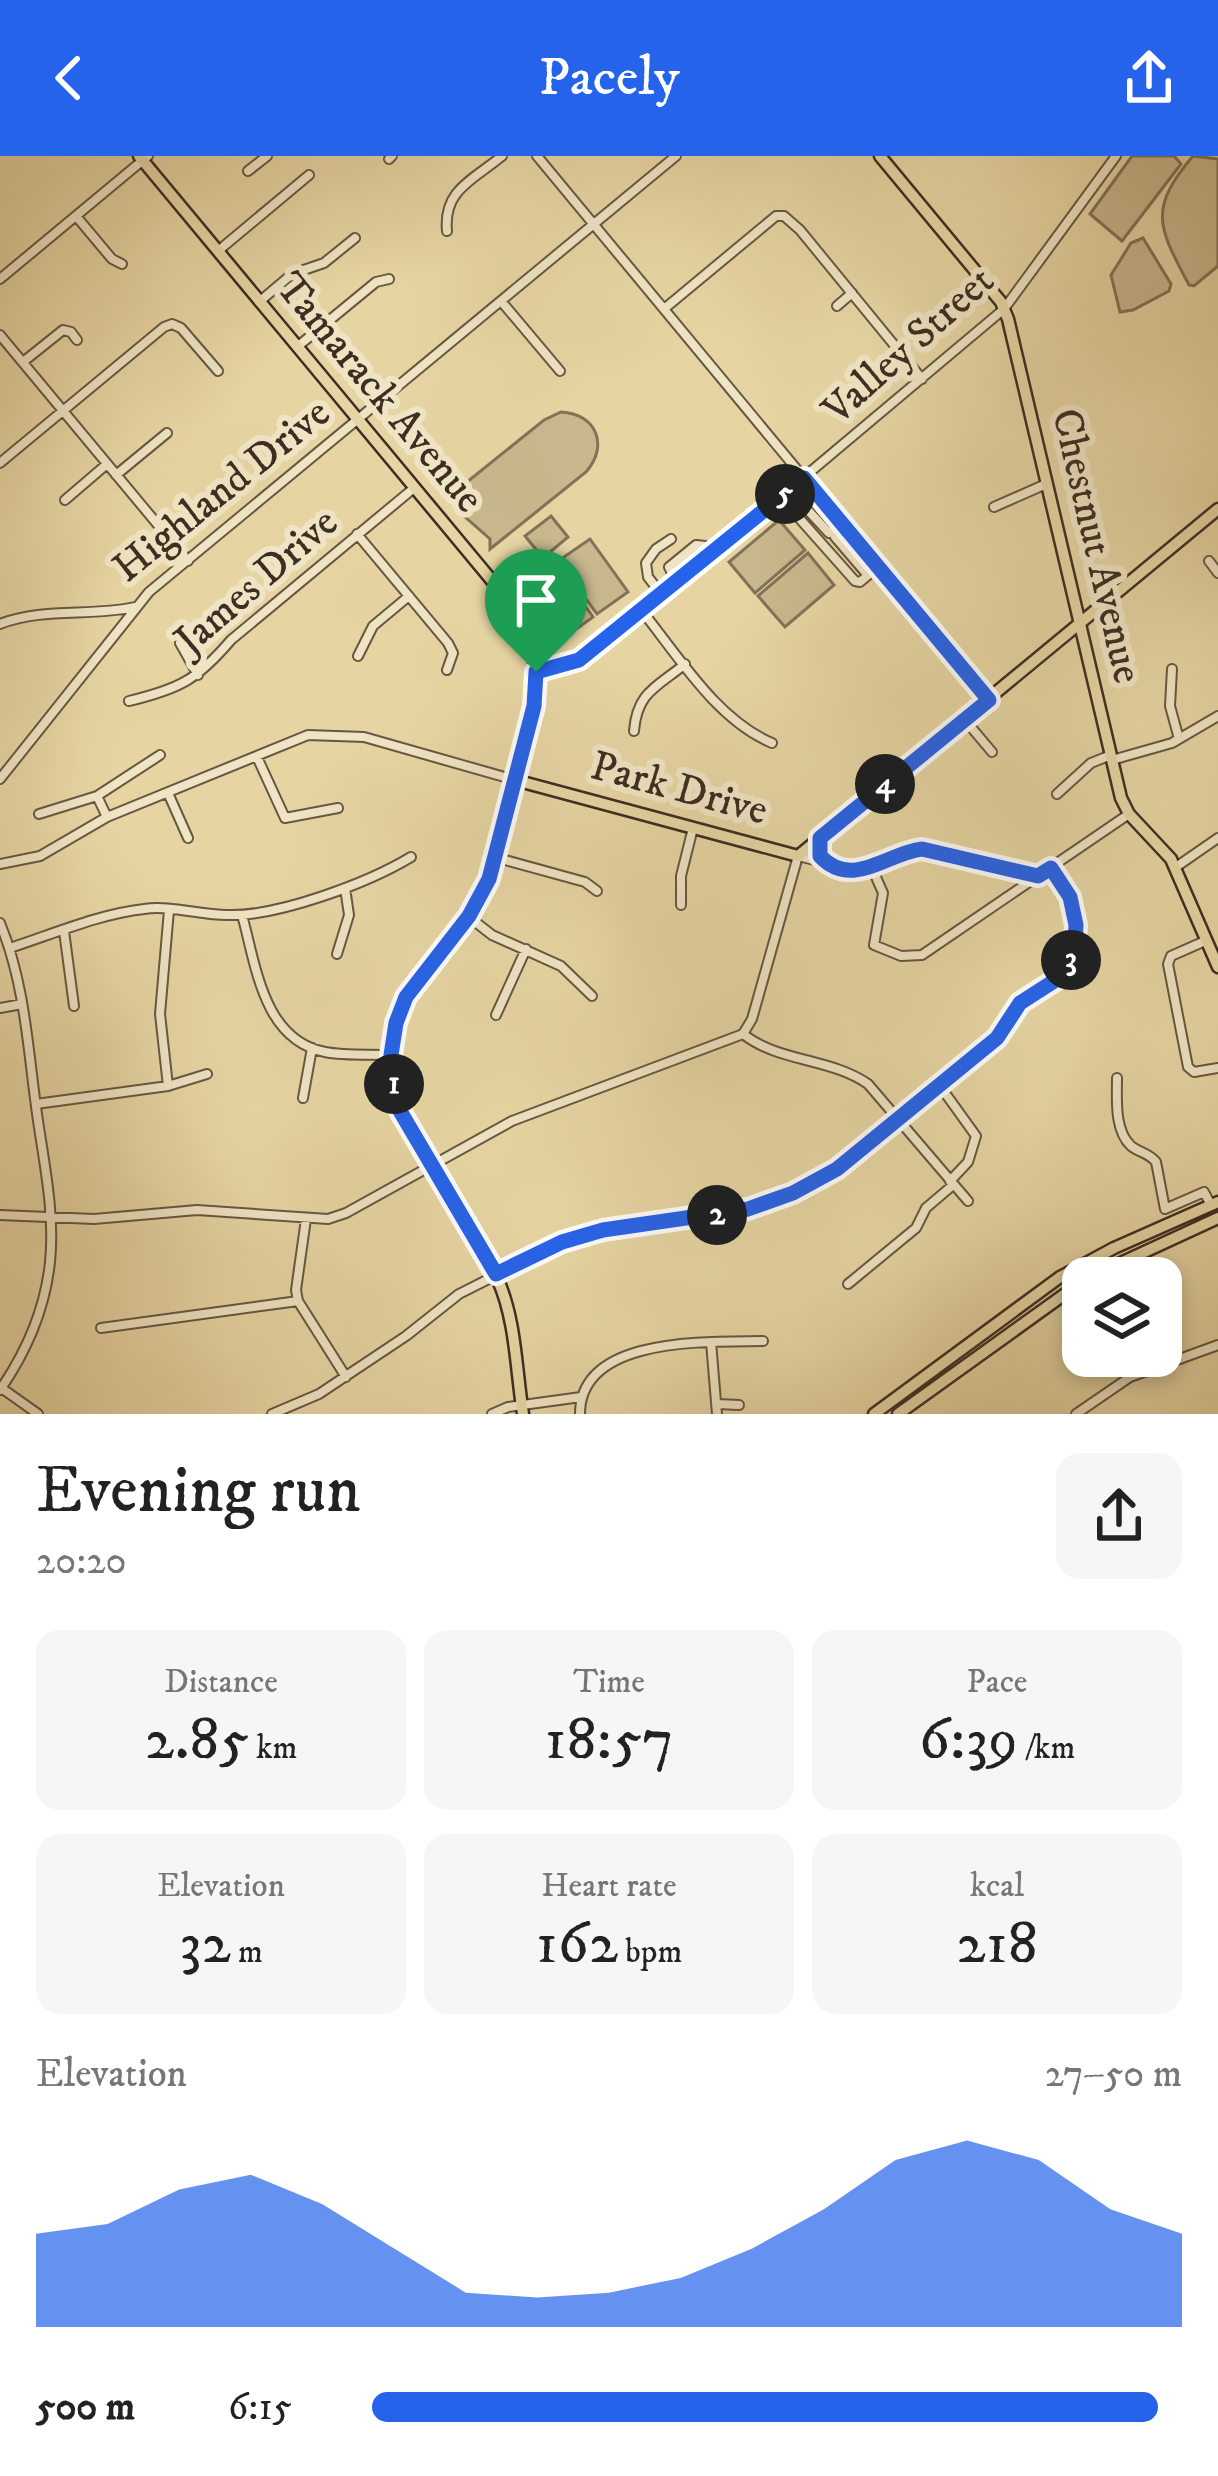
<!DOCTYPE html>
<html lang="en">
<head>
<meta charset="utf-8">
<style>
	:root { --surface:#fff; --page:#f6f6f6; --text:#222; --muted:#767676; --accent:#2563eb }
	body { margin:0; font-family:"IM FELL DW Pica",serif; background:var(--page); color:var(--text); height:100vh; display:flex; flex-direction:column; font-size:45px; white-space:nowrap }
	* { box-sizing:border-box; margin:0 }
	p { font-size:39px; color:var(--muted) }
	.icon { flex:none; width:66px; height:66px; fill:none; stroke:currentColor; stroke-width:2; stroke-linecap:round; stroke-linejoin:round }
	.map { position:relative; height:1258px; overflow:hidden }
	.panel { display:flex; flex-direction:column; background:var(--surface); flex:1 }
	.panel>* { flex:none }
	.tools { position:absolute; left:1062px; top:1101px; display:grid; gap:24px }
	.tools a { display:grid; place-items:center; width:120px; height:120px; border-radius:24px; background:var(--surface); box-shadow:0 6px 18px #0003; font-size:60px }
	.pin { position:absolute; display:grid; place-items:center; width:102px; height:102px; color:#fff; margin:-123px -51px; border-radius:50% 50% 50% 0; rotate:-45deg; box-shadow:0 0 12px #0007 }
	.pin .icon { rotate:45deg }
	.km { position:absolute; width:60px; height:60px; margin:-30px; border-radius:50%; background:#222; color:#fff; font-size:33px; line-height:60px; text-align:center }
	.round { display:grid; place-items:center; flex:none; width:126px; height:126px; border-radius:24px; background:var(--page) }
	.overview { display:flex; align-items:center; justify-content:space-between; height:204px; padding:0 36px }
	h1 { font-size:66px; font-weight:600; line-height:90px }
	.stats { display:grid; grid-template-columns:repeat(3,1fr); gap:18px; height:204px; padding:12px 36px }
	.stats div { display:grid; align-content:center; border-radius:24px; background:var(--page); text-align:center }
	.stats b { font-size:60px; font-weight:600 }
	.stats small { font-size:33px; font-weight:400 }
	.stats p { font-size:33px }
	.chart { height:336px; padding:24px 36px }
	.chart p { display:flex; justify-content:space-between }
	.chart svg { width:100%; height:216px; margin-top:12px; fill:var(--accent); opacity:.7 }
	ul { padding:0 36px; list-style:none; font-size:39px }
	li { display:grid; grid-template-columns:192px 144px 1fr; align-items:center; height:90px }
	li i { height:30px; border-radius:15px; background:var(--accent) }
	header { display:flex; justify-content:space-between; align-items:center; height:156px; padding:0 36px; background:var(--accent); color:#fff; font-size:54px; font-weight:600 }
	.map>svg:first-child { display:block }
	.green { fill:#c9b88d; stroke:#837258; stroke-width:3 }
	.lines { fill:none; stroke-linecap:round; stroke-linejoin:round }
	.minor-casing { stroke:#675742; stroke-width:12 }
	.major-casing { stroke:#3d2d22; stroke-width:15 }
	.minor { stroke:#efe4c3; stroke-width:8 }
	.major { stroke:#e6d5a3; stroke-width:10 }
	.route-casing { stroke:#fff; stroke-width:24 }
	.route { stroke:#2563eb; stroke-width:15 }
	.labels { text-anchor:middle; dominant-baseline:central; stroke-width:12; stroke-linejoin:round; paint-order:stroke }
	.street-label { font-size:42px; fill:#3d2d22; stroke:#efe4c3 }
</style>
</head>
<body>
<header><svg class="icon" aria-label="back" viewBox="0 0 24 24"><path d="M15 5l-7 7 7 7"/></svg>Pacely<svg class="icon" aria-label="share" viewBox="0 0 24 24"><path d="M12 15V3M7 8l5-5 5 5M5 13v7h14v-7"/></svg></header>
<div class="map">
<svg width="1218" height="1258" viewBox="0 0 1218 1258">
	<rect width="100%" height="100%" fill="#e6d5a3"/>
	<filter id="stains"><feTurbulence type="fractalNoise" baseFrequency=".00167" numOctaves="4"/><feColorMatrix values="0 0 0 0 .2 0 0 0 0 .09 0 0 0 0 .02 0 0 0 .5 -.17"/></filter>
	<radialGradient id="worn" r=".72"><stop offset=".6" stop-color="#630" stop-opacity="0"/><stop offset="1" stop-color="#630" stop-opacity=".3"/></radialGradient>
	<!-- green -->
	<path class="green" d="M1132 0H1174L1181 8 1122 85 1090 58Z
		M1193 0 1218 3V110L1194 130 1189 129C1159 72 1147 54 1193 0Z
		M1143 82 1171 128 1169 135 1133 154 1120 156 1111 119 1131 87Z
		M561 256C597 258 609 290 586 316L490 393V383L464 360 462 330 544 264Z
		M551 360 568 381 543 402 525 380Z
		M779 364 805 394 755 437 729 406Z
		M590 383 628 436 597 458 558 405Z
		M808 397 834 429 785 471 758 440Z
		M555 408 593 461 560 485 522 432Z"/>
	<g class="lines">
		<defs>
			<path id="minor" d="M537 0 988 544
				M389 3 392 0
				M248 15 267 0
				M76 60 112 103 122 108
				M447 75C443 34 473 24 502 0
				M218 95 309 19
				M0 123 148 0
				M501 145 560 215
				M259 146 292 118 324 107 355 82
				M837 150 852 137
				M664 153 776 60H784L800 74 922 223
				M0 179 188 405
				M297 191 376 126 389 123
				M23 206 63 174 71 176 77 184
				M0 307 164 171 172 168 181 172 218 215
				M116 319 167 277
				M65 344 107 308
				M994 351 1046 328
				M842 368 829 377 803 349 792 354 855 425 860 426 878 411
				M840 377 835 381 865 416 868 415
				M357 378 448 487 453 497 447 514
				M1209 405 1218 417
				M677 428 669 411 696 389 705 390 713 398
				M662 439 648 421 646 407 656 393 671 383
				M642 455C679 501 717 564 772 587
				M0 468C43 451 90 461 135 451
				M180 487 198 519
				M358 500 373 470 409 440
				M1172 513 1170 550 1179 583
				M536 516 579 504 672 432 1004 153 1116 0
				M129 545C179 533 197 524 231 484L414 332
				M965 564 992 596
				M634 575C637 536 657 531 685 508
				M257 601 285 662 338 652
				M1112 604 1172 587 1218 560
				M0 623 149 436 676 0
				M168 637 188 682
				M1057 638 1091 607 1111 599
				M97 640 107 661
				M39 658 97 640 160 599
				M494 701 585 726 597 735
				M0 708 40 700 107 661 308 579 364 581 515 624
				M1176 711 1218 682
				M872 712 883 737 874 789 901 800 922 799 1129 658
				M681 749V720L693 672
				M242 759C256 809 263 884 325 896 345 900 369 898 391 899
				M469 761 492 779 561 810 592 840
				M0 767C25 827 28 894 37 958 44 1007 55 1057 50 1106 45 1154 27 1195 0 1234
				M64 775 74 850
				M1205 785 1171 800 1168 808 1188 911 1194 916 1218 912
				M10 792C53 778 99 758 144 753 170 749 200 759 227 759 277 761 368 727 411 701
				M337 798 349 759 345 732
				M0 852 22 848
				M496 859 526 793
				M743 878 752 863 798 700 859 715 906 695 922 693 1038 720
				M743 878C778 906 831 902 868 928L968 1045
				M1117 922C1117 943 1114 974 1131 990 1140 997 1149 997 1156 1006L1165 1053 1204 1036 1211 1049
				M168 930 160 858 169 754
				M940 930 976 980 968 1006 950 1025
				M303 942 312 892
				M36 948 168 930 207 918
				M0 1059 94 1063 197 1054 328 1063 346 1057 512 965 743 878
				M306 1063 296 1134 298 1145 346 1221
				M848 1128 916 1072 926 1052 953 1029
				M101 1172 298 1145
				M711 1186 717 1258
				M0 1231 38 1258
				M718 1248 739 1249
				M272 1258 319 1238 406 1180 459 1138 552 1091 618 1071 748 1053 793 1037 837 1013 997 882 1020 847 1062 819 1075 790 1076 769 1070 741 1051 712
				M492 1258 508 1251 581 1241
				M580 1258C580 1180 707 1186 763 1185
				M1076 1258 1130 1221 1218 1189"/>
			<path id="major" d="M139 0 508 444C523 468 534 491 536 520 538 555 498 708 481 741 457 789 404 821 393 878 376 966 465 1046 498 1124 516 1165 516 1214 523 1258
				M880 0 1001 146 1008 163 1121 642 1129 658 1171 703 1218 811
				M515 624 798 700 1218 353
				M819 685 820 700 827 708
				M1088 1122 1218 1062
				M874 1258 1060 1121 1114 1092 1218 1046
				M898 1258 1083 1125"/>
		</defs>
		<!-- minor casing -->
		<use href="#minor" class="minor-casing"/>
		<!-- major casing -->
		<use href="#major" class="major-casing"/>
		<!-- minor -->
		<use href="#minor" class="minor"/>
		<!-- major -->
		<use href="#major" class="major"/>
	</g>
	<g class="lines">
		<defs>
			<path id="route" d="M804 322 989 544 820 682V700C852 734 887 697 922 693L1038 720 1051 712 1070 741 1076 769 1075 790 1062 820 1020 847 997 882 837 1013 793 1037 748 1053 603 1074 562 1086 496 1118 400 955 391 899 396 867 406 841 469 760 489 723 534 550 536 516 579 504Z"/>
		</defs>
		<!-- route casing -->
		<use href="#route" class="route-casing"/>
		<!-- route -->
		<use href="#route" class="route"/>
	</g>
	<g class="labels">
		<!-- street labels -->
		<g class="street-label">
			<text transform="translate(909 190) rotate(-42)">Valley Street</text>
			<text transform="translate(379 237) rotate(50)">Tamarack Avenue</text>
			<text transform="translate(222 335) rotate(-39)">Highland Drive</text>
			<text transform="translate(1096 390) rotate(77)">Chestnut Avenue</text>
			<text transform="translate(257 426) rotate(-41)">James Drive</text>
			<text transform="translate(679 633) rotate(15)">Park Drive</text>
		</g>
	</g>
	<rect width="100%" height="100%" filter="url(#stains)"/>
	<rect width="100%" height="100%" fill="url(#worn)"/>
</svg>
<div class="tools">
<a><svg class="icon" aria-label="layers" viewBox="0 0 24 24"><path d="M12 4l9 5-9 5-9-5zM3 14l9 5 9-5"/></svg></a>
</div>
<div class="pin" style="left:536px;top:516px;background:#1e9e55"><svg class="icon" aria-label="arrive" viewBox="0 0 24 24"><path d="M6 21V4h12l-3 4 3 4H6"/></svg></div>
<b class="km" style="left:394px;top:928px">1</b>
<b class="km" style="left:717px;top:1059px">2</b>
<b class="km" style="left:1071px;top:804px">3</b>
<b class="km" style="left:885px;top:628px">4</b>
<b class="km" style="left:785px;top:338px">5</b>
</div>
<section class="panel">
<div class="overview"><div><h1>Evening run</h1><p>20:20</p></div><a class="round"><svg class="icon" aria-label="share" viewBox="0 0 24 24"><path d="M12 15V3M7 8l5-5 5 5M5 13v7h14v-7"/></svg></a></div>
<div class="stats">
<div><p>Distance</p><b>2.85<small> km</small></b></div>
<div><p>Time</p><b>18:57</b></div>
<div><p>Pace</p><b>6:39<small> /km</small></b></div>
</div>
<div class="stats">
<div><p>Elevation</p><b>32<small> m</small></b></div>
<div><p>Heart rate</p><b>162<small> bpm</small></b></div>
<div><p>kcal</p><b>218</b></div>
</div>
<div class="chart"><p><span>Elevation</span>27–50 m</p>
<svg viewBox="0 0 160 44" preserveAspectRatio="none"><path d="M0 44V25L10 23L20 16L30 13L40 19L50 28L60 37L70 38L80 37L90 34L100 28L110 20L120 10L130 6L140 10L150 20L160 25V44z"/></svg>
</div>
<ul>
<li><b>500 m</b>6:15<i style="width:97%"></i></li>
</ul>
</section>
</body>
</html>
